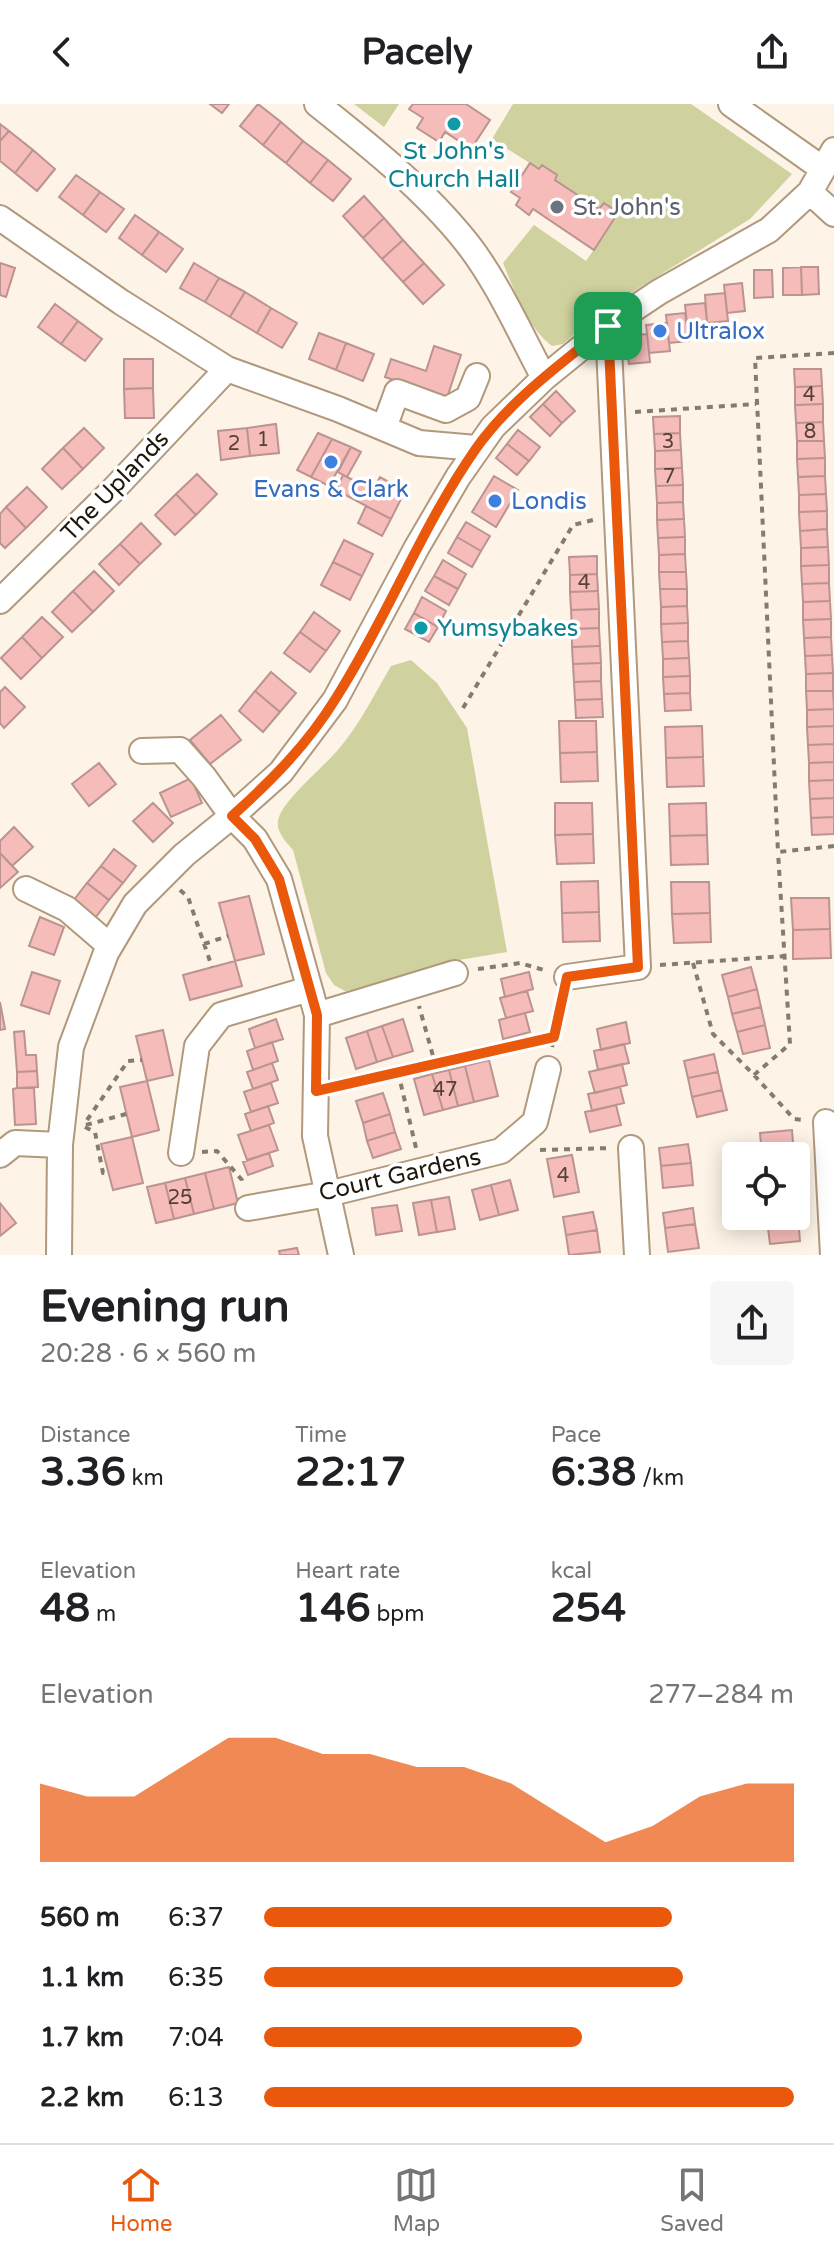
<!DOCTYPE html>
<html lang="en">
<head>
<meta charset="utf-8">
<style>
	:root { --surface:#fff; --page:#f6f6f6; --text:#202124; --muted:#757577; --line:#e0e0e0; --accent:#ea580c }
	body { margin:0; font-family:"Varela Round",sans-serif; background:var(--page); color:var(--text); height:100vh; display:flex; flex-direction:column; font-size:30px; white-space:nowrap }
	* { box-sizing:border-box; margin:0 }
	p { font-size:26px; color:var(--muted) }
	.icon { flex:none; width:44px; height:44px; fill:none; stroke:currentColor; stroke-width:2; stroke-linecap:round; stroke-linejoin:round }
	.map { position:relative; height:1151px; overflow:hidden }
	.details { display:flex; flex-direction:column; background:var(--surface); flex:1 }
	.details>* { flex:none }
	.buttons { position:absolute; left:722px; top:1038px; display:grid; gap:16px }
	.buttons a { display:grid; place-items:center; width:88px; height:88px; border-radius:8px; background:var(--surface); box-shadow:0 4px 20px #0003; font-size:40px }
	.pin { position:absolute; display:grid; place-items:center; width:68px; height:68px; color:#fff; margin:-34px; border-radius:16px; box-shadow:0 4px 12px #0006 }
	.round { display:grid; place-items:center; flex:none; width:84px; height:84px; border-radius:8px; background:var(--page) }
	.head { display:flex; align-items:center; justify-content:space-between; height:136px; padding:0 40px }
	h1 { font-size:44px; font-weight:700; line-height:60px }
	.figures { display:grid; grid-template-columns:repeat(3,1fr); gap:12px; height:136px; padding:8px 40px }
	.figures div { display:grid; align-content:center }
	.figures b { font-size:40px; font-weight:700 }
	.figures small { font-size:22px; font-weight:400 }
	.figures p { font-size:22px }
	.chart { height:224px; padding:16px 40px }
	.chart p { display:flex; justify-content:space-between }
	.chart svg { width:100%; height:144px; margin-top:8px; fill:var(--accent); opacity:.7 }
	ul { padding:0 40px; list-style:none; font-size:26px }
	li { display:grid; grid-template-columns:128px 96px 1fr; align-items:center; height:60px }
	li i { height:20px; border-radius:10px; background:var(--accent) }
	header { display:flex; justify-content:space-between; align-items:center; height:104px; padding:0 40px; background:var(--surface); font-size:36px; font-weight:700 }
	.tab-bar { display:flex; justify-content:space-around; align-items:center; height:112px; border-top:2px solid var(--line); background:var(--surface); font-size:22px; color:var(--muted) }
	.tab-bar a { display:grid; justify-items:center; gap:4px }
	.tab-bar .selected { color:var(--accent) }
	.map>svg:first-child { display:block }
	.green { fill:#cfd29e }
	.building { fill:#f5bcba; stroke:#bb9391; stroke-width:2 }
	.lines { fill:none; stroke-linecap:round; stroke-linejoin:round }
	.minor-casing { stroke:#b0997c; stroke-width:28 }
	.path { stroke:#857c70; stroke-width:4; stroke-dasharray:6 6; stroke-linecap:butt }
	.minor { stroke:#fff; stroke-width:24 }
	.route-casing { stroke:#fff; stroke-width:16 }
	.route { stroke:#ea580c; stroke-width:10 }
	.culture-dot { fill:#0f9aa8; stroke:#fff; stroke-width:3 }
	.worship-dot { fill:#6b7280; stroke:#fff; stroke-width:3 }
	.shop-dot { fill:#3f7fe0; stroke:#fff; stroke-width:3 }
	.labels { text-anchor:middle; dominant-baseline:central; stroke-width:7; stroke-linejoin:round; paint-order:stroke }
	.number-label { font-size:20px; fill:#544038 }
	.culture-label { font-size:24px; fill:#0d838f; stroke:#fff }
	.worship-label { font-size:24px; fill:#5b616d; stroke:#fff; text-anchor:start }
	.shop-label { font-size:24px; fill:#366cbe; stroke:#fff; text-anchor:start }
	.street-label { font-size:24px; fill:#1f170c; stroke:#fff }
</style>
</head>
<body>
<header><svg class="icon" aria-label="back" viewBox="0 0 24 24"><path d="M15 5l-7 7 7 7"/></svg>Pacely<svg class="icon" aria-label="share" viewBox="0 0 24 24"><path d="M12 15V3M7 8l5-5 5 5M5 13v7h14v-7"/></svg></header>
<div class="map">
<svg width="834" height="1151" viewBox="0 0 834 1151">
	<rect width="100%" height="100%" fill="#fdf3e7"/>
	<!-- green -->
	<path class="green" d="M354 0H399L384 23Z
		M513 0H691L792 70 750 115 600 208 563 240 552 242C527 223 515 188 503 159L534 121 586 157 614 116 612 113 616 107 604 99 599 105 555 76 557 71 543 61 539 65 492 35Z
		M411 556 437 579 467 624 507 848 447 858 364 885 345 887 334 881 326 869 293 746C285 737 274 726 279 713 285 695 323 663 337 647 359 622 374 591 391 562Z"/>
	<!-- building -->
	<path class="building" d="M210 0H229L222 9Z
		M258 0 281 18 263 41 240 22Z
		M413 0H466L490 16 471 45 445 28 439 38 417 24 423 14 409 5Z
		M281 18 303 37 286 59 263 41Z
		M0 20 9 27 0 37Z
		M9 27 33 46 15 69 0 57V37Z
		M303 37 328 56 310 79 286 59Z
		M33 46 55 65 37 87 15 69Z
		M328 56 351 75 333 97 310 79Z
		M530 59 539 65 542 61 557 71 555 76 599 105 604 99 616 107 612 113 614 115 594 146 533 105 529 111 516 101 520 94 511 88Z
		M76 71 100 88 83 111 59 93Z
		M100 88 124 105 106 128 83 111Z
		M364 92 384 114 363 134 343 112Z
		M135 111 159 128 142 151 119 134Z
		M384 114 403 136 382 155 363 134Z
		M159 128 183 145 166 168 142 151Z
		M403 136 424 159 403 178 382 155Z
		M0 159 15 164 6 193 0 191Z
		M194 159 219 174 205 198 180 184Z
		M424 159 444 181 423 200 403 178Z
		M801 163H818L819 190 802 191Z
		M801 163 802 191H783V164Z
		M754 166H772L773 193 754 194Z
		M219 174 245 188 230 213 205 198Z
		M742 179 745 207 727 209 724 181Z
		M245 188 271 204 257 229 230 213Z
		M725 189 728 217 707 219 705 191Z
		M705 199 708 227 688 229 685 201Z
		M55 200 78 217 61 240 38 223Z
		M271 204 297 219 282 244 257 229Z
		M685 209 689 237 669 239 666 211Z
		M78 217 102 235 85 257 61 240Z
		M667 219 670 247 649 249 646 221Z
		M319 229 346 239 336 266 309 255Z
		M647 230 650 258 629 260 625 232Z
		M346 239 374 250 363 277 336 266Z
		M434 242 461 251 447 294 385 273 391 255 426 267Z
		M124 255H153V284L124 285Z
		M794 265H821L822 282 795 283Z
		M822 282 823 300 795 301V283Z
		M153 284 154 314H125L124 285Z
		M556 287 575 307 562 319 543 300Z
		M543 300 562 319 550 332 530 313Z
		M823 300V318L796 319 795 301Z
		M680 312V329L654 330 653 313Z
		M823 318 824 337H797L796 319Z
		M276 320 279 349 250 352 247 324Z
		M84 324 104 344 83 365 63 344Z
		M247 324 250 352 221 356 218 327Z
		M518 326 540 343 529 357 507 340Z
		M318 329 332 335 311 373 297 366Z
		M680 329 681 346 655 347 654 330Z
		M332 335 351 343 329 382 311 373Z
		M797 337H824L825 354 797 355Z
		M507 340 529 357 517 371 496 354Z
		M351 343 361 348 347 373 338 368Z
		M63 344 83 365 62 385 42 365Z
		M681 346 682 364 655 365V347Z
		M825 354V372L798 373 797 355Z
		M682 364 683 381 656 382 655 365Z
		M197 370 217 390 196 411 176 390Z
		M343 371 373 386 380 373 405 387 391 415 336 386Z
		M494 372 518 386 496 423 472 408Z
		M825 372 826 390 799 391 798 373Z
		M683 381V398L657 399 656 382Z
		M27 383 47 403 26 424 6 403Z
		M176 390 196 411 175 431 155 411Z
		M826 390 827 407 799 408V391Z
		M683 398 684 415 657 416V399Z
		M366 402 391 415 382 432 358 419Z
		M6 403 26 424 5 444 0 439V410Z
		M827 407V425L800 427 799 408Z
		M684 415 685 433 658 434 657 416Z
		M466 418 490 432 481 447 457 433Z
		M141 419 161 440 140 460 120 440Z
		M827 425 828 443 801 444 800 427Z
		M457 433 481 447 472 463 448 449Z
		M685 433V450L659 451 658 434Z
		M344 436 373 450 362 472 333 458Z
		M120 440 140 460 119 481 99 460Z
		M828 443 829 461 801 462V444Z
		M685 450 686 468H659V451Z
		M597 452V470L570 471 569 453Z
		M443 456 466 470 458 485 434 472Z
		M333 458 362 472 350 496 321 481Z
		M829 461V479L802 480 801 462Z
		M94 467 114 487 93 508 73 487Z
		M659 468H686L687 485H660Z
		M597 470 598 487 570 488V471Z
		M434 472 458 485 449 501 425 487Z
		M829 479 830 497 803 498 802 480Z
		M660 485H687V502L661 503Z
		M73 487 93 508 72 528 52 508Z
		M598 487 599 505 571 506 570 488Z
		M422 493 446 507 438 523 414 509Z
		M830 497 831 515 803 516V498Z
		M687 502 688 519 661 520V503Z
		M599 505V524L572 525 571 506Z
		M314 508 340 527 326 547 300 528Z
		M414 509 438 523 429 538 405 525Z
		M42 513 63 533 42 554 22 533Z
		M831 515V533L804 534 803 516Z
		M688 519V537L662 538 661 520Z
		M599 524 600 542 572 543V525Z
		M300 528 326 547 310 568 284 549Z
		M22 533 42 554 21 575 1 554Z
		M831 533 832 551 805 552 804 534Z
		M688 537 689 554 663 555 662 538Z
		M600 542 601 559 573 560 572 543Z
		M832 551 833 569 806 570 805 552Z
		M689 554 690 572 663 573V555Z
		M601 559V577L574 578 573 560Z
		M271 568 296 589 280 608 255 587Z
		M833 569V587H806V570Z
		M690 572V589L664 590 663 573Z
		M601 577 602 595 575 596 574 578Z
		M5 583 25 603 4 624 0 619V588Z
		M255 587 280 608 263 628 239 607Z
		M806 587H833L834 605 807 606Z
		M690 589 691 606 665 607 664 590Z
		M602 595 603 613 576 614 575 596Z
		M834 605V622L807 623V606Z
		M221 611 241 636 210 660 190 636Z
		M559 617H596L597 648 560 649Z
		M702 622 703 653 666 654 665 623Z
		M834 622V640L808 641 807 623Z
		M834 640V658L809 659 808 641Z
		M597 648 598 677 561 678 560 649Z
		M703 653 704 682 667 683 666 654Z
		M834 658V676L809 677V659Z
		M99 659 116 680 89 702 72 680Z
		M191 674 202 699 171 713 160 689Z
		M834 676V694L810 695 809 677Z
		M834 694V713L811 714 810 695Z
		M153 699 173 719 153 738 133 717Z
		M555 699H592L593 730 555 731Z
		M706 699 707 731 670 732 669 700Z
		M834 713V730L812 731 811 714Z
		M14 723 33 743 12 762 0 749V737Z
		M593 730 594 759 557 760 555 731Z
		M707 731 708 760 671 761 670 732Z
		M114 745 136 762 123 779 101 762Z
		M0 749 18 768 0 784Z
		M101 762 123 779 109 796 87 779Z
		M598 777 599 808 562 809 561 778Z
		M671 778H709L710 809 672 810Z
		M87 779 109 796 95 814 73 797Z
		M249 792 264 850 235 857 219 799Z
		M791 794H829L830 825 793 826Z
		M599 808 600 837 563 838 562 809Z
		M710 809 711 838 674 839 672 810Z
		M40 813 64 823 54 851 29 842Z
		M830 825 831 854 793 855V826Z
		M235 857 242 882 190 896 183 871Z
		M751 863 757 885 728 893 722 871Z
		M32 868 60 877 49 910 21 901Z
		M529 868 533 885 505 893 501 875Z
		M757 885 761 903 732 910 728 893Z
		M527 887 533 907 506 914 500 894Z
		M0 898 5 925 0 926Z
		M761 903 765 921 737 928 732 910Z
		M525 909 530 928 503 935 499 916Z
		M276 915 283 935 255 944 249 925Z
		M403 915 413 947 393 953 382 922Z
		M626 918 630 939 601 946 597 925Z
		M765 921 770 944 743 950 737 928Z
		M382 922 393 953 377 958 367 927Z
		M163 926 173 971 147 977 136 932Z
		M24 927 26 951H36L37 967 17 968 14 928Z
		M367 927 377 958 356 965 346 934Z
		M272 938 278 957 253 966 247 947Z
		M624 940 629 959 598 966 594 947Z
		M714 950 718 968 688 974 684 957Z
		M489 956 498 992 474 998 465 962Z
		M272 959 278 976 253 985 247 968Z
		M622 960 627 981 595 989 589 968Z
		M465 962 474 998 458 1002 449 966Z
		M449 966 458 1002 443 1006 432 970Z
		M37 967 38 983 17 984V968Z
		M718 968 722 986 692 993 688 974Z
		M432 970 443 1006 424 1011 414 975Z
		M147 977 159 1026 132 1033 120 983Z
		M271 979 278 999 251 1008 244 988Z
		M620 983 624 999 592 1007 588 990Z
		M17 984H34L36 1020 15 1021 13 985Z
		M722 986 727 1006 697 1013 692 993Z
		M383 989 390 1010 363 1019 356 997Z
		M616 1001 621 1021 590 1028 585 1008Z
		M268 1002 274 1019 251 1027 245 1010Z
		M390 1010 395 1028 367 1037 363 1019Z
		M269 1021 278 1046 247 1056 238 1031Z
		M792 1026 794 1051 762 1052 760 1029Z
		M395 1028 401 1045 373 1054 367 1037Z
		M132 1033 143 1079 113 1086 101 1040Z
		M688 1040 691 1059 661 1062 659 1044Z
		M269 1049 273 1062 248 1071 243 1058Z
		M572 1051 579 1088 554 1093 547 1055Z
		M691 1059 693 1081 663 1084 661 1062Z
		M229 1063 238 1099 214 1105 205 1069Z
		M205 1069 214 1105 194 1110 185 1074Z
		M185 1074 194 1110 174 1115 165 1079Z
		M510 1076 518 1106 499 1111 491 1081Z
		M165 1079 174 1115 156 1119 147 1083Z
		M491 1081 499 1111 480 1116 472 1086Z
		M796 1092 798 1114 767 1117V1112H796Z
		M449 1093 455 1125 437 1128 431 1096Z
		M431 1096 437 1128 419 1131 413 1099Z
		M0 1099 16 1119 0 1132Z
		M397 1101 402 1127 376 1131 372 1104Z
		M693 1104 695 1120 665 1124 663 1109Z
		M593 1108 597 1126 566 1131 563 1113Z
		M798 1114 800 1137 770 1140 767 1117Z
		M695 1120 699 1144 668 1148 665 1124Z
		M597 1126 600 1148 569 1151 566 1131Z
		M297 1144 299 1151H280L279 1147Z"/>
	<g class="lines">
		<defs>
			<path id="minor" d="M317 0C370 42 425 86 467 139 497 177 521 231 544 274
				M731 0 823 65
				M810 88 834 110
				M0 114 121 198 227 265 338 305 419 339 476 344
				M384 324 397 288 446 306 468 294 477 272
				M0 497 112 387 227 265
				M142 647 180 646 204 673 232 712 255 735 279 775 317 911 315 1032 341 1151
				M26 785 67 805 110 842
				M567 873 638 863 608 222
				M317 911 455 869
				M826 1018 833 1151
				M631 1044 637 1151
				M181 1049 197 942 221 911 309 885
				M0 1051 15 1039 60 1041
				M248 1104 328 1090 501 1047 535 1018 548 965
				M59 1151 60 1041 71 943 106 849 135 800 184 751 232 712 281 668 335 596 417 443 458 373 493 323 544 274 608 222 659 188 769 126 810 88 834 46"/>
		</defs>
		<!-- minor casing -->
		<use href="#minor" class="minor-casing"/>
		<!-- path -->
		<path class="path" d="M834 249 755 254 778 748 834 742
			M635 308 756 300
			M463 604 573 421 593 416
			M180 786 188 793 212 863
			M204 840 228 832
			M693 859 713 930 754 971 794 1015 804 1016
			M660 861 785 852
			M478 865 520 859 547 867
			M552 943 563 893
			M435 959 553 933
			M398 968 416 1044
			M754 971 790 940 778 748
			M338 982 435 959 419 902
			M87 1016 128 957 142 956
			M86 1021 126 1010
			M85 1023 95 1028 103 1069 108 1068
			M540 1046 611 1044
			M202 1048 217 1047 242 1076 243 1082"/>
		<!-- minor -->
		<use href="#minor" class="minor"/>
	</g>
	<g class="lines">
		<defs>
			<path id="route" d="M608 222 638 863 567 873 554 933 316 987 317 911 279 775 255 735 232 712C271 677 308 640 336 594 387 514 421 424 475 346 510 296 562 259 608 222Z"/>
		</defs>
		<!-- route casing -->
		<use href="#route" class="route-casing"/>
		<!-- route -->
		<use href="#route" class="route"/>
	</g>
	<!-- markers -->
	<g class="culture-dot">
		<circle cx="454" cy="20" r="8"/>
		<circle cx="421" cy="524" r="8"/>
	</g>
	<circle class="worship-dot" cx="557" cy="103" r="8"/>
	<g class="shop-dot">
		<circle cx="660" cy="227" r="8"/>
		<circle cx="331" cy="358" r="8"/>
		<circle cx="495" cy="397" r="8"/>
	</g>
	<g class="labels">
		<!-- number labels -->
		<g class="number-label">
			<text x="809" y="291">4</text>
			<text x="810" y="328">8</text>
			<text x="263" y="336">1</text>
			<text x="668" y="338">3</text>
			<text x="234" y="340">2</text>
			<text x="669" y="373">7</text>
			<text x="584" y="479">4</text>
			<text x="445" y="986">47</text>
			<text x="563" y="1072">4</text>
			<text x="180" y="1094">25</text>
		</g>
		<!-- culture labels -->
		<g class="culture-label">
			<text x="454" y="47">St John's<tspan x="454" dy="28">Church Hall</tspan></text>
			<text x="437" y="524" text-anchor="start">Yumsybakes</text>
		</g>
		<!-- worship labels -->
		<g class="worship-label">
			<text x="573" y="103">St. John's</text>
		</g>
		<!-- shop labels -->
		<g class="shop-label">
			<text x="676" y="227">Ultralox</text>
			<text x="331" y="385" text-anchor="middle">Evans &amp; Clark</text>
			<text x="511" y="397">Londis</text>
		</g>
		<!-- street labels -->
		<g class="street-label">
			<text transform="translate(115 382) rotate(-46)">The Uplands</text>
			<text transform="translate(400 1071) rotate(-13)">Court Gardens</text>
		</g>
	</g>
</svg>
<div class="buttons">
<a><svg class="icon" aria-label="locate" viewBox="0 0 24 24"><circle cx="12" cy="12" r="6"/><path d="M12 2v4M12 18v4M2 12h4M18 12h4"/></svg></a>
</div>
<div class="pin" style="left:608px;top:222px;background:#1e9e55"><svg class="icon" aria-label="arrive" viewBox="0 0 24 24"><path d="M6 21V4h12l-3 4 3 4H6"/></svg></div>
</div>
<section class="details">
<div class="head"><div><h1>Evening run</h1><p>20:28 · 6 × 560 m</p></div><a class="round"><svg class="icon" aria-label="share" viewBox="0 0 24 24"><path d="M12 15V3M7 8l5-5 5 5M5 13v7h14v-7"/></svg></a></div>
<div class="figures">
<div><p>Distance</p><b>3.36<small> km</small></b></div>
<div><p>Time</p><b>22:17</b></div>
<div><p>Pace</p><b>6:38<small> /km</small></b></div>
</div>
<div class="figures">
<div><p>Elevation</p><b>48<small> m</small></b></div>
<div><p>Heart rate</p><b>146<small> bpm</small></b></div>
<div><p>kcal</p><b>254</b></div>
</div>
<div class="chart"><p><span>Elevation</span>277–284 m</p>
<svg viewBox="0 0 160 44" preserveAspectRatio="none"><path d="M0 44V20L10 24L20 24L30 15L40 6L50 6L60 11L70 11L80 15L90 15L100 20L110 29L120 38L130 33L140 24L150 20L160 20V44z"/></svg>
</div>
<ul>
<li><b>560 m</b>6:37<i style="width:77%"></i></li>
<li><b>1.1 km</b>6:35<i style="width:79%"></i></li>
<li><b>1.7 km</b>7:04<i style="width:60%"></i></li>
<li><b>2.2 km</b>6:13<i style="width:100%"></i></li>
</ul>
</section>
<nav class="tab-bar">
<a class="selected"><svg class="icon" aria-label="home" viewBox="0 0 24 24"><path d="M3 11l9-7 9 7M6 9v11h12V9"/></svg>Home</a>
<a><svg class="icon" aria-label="map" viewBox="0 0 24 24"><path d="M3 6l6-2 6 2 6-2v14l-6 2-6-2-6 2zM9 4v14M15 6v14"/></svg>Map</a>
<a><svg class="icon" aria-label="saved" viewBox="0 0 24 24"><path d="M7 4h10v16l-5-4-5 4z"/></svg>Saved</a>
</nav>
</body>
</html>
